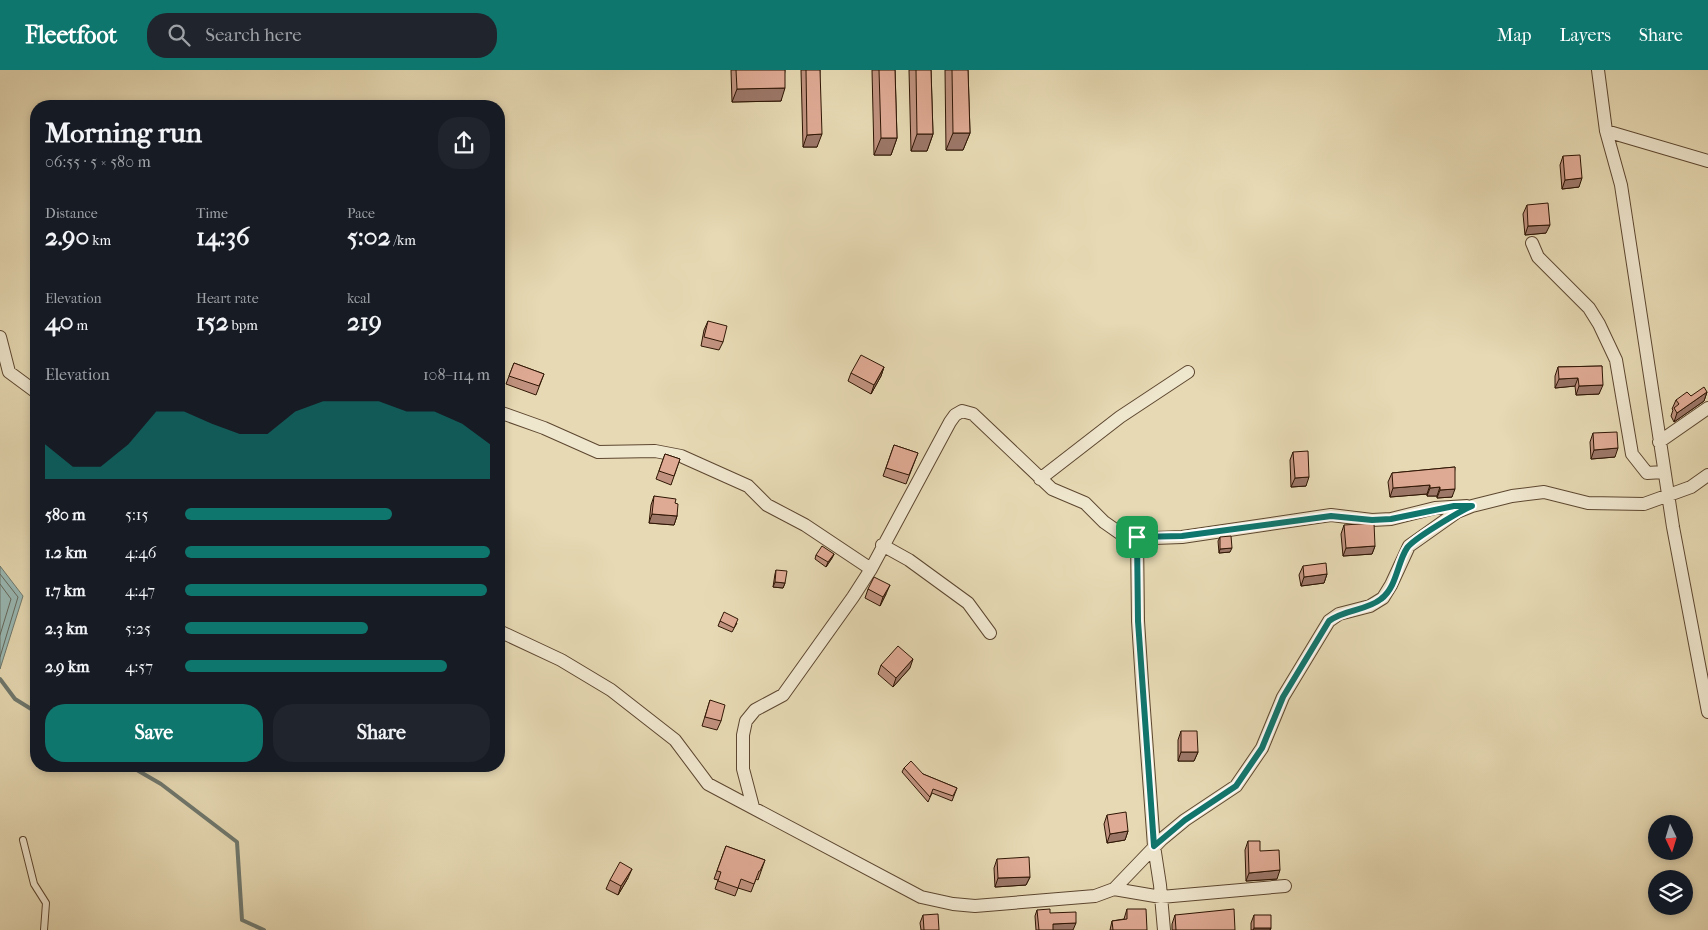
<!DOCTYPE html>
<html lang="en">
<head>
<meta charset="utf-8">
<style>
	:root { --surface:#171b24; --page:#20242c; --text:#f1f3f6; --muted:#9ea1a6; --accent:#0f766e }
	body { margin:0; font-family:"IM FELL French Canon",serif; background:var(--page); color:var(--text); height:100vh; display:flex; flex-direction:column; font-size:19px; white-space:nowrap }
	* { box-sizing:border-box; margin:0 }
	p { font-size:16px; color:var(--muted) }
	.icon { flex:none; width:28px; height:28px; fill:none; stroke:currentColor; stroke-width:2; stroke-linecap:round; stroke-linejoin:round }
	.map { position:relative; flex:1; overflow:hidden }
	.panel { position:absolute; left:30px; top:30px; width:475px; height:672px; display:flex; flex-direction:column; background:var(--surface); border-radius:20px; box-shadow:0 2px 8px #0003 }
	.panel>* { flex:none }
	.needle { width:32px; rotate:176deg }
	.buttons { position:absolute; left:1648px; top:745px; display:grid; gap:10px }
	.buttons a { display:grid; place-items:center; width:45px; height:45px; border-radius:50%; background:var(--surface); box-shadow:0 2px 8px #0003; font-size:25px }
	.pin { position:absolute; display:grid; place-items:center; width:42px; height:42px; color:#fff; margin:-21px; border-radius:10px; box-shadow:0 2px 8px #0006 }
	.round { display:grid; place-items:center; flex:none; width:52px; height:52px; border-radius:20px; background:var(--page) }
	.headline { display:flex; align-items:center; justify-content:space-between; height:85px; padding:0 15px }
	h1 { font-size:28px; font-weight:700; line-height:38px }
	.metrics { display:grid; grid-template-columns:repeat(3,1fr); gap:8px; height:85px; padding:5px 15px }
	.metrics div { display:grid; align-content:center }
	.metrics b { font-size:25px; font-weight:700 }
	.metrics small { font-size:14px; font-weight:400 }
	.metrics p { font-size:14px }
	.chart { height:140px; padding:10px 15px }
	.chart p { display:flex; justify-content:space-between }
	.chart svg { width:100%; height:90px; margin-top:5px; fill:var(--accent); opacity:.7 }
	.action { display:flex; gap:10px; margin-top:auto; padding:10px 15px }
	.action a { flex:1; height:58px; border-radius:20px; background:var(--accent); color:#fff; font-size:20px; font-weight:700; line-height:58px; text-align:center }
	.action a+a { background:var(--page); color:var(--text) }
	ul { padding:0 15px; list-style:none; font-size:16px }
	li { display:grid; grid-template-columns:80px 60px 1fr; align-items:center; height:38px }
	li i { height:12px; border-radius:6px; background:var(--accent) }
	header { display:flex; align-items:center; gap:30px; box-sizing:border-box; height:70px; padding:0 25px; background:var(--accent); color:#fff }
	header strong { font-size:24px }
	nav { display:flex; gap:28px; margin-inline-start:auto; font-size:18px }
	.search { width:350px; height:45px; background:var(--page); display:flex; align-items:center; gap:12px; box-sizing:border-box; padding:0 18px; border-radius:20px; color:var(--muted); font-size:19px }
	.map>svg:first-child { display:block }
	.water { fill:#99b9b5; stroke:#6f786e }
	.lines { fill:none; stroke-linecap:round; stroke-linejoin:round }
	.shore { stroke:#64685c; stroke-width:1 }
	.stream { stroke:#6f786e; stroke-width:4 }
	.lane-casing { stroke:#5d4730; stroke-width:8 }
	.street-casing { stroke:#5d4730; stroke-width:14 }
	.lane { stroke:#efe6ce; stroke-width:6 }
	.street { stroke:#efe6ce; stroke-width:12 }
	.wall { fill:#c0927f; stroke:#2f1604 }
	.shaded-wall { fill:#9c7768; stroke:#2f1604 }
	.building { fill:#dfaa94; stroke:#2f1604 }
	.route-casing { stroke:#fff; stroke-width:10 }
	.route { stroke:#0f766e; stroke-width:6 }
</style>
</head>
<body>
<header>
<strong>Fleetfoot</strong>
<div class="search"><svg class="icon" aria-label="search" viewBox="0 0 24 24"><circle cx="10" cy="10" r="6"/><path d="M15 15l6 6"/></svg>Search here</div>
<nav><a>Map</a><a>Layers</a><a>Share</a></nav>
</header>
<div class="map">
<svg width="1708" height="860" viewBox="0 0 1708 860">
	<rect width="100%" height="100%" fill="#e6d9b3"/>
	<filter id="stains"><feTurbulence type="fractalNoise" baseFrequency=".004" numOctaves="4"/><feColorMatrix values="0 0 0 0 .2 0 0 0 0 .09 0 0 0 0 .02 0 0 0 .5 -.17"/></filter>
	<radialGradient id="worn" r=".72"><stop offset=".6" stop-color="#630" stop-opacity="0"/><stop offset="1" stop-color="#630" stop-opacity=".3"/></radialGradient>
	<!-- water -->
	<path class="water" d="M0 496 23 526 0 599Z"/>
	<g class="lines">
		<!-- shore -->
		<path class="shore" d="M0 504 18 527 0 587
			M0 514 11 529 0 565"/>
		<!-- stream -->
		<path class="stream" d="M0 609 15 629 36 642
			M130 696 161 714 237 772 242 850 264 860"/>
		<defs>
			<path id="lane" d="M23 770 34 814 46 833 44 860"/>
			<path id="street" d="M1598 0 1606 61 1621 115 1673 457 1708 642
				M1606 61 1708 91
				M1532 173 1538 187 1589 238 1599 254 1616 290 1632 384 1647 403 1664 402
				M0 267 9 302 36 322
				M499 342 544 358 598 382 655 381 681 386 748 416 767 435 805 455 871 499
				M1659 372 1708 338
				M1040 409 1120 347 1188 302
				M1137 467 1138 551 1142 613 1154 776 1160 815 1164 860
				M882 475 909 490 968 533 990 563
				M499 561 561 590 611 620 675 670 708 714 921 827 953 834 975 836 1095 826 1114 819 1162 769 1185 750 1236 716 1262 678 1283 627 1329 551 1339 544 1370 536 1383 528 1391 515 1409 476 1457 442 1472 436 1512 426 1544 422 1588 433 1644 434 1691 417 1708 405
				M753 737 743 699V665L746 651 755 640 783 625 853 527 871 499 950 352 955 345 962 341 973 344 1052 419 1085 433 1104 452 1124 466 1154 468 1182 467 1331 445 1372 450 1391 449 1435 438 1467 436
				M1114 819 1161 827 1285 816"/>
		</defs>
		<!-- lane casing -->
		<use href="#lane" class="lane-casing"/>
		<!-- street casing -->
		<use href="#street" class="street-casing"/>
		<!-- lane -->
		<use href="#lane" class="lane"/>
		<!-- street -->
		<use href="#street" class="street"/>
	</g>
	<!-- wall -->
	<path class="wall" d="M731 0H785L781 31 732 32Z
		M801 0H820L817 77H803Z
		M872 0H895L897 68 891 85H874Z
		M909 0H931L933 64 927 81H911Z
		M945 0H968L970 63 963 80H946Z
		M1563 86 1579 117 1562 119 1560 95Z
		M1527 135 1546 163 1525 165 1523 144Z
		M708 251 723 272 719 280 701 276 704 260Z
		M514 293 544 304 536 325 506 314Z
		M1602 296 1599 324 1576 325 1575 316 1555 318V306L1558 297Z
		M884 297 881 306 871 324 848 311 851 303Z
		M1707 322 1704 331 1674 352 1671 346 1673 340 1672 339 1676 330Z
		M1593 363 1615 387 1591 389 1590 372Z
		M894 375 918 383 906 414 883 406Z
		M1293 382 1306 416 1291 417 1290 390Z
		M665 384 680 389 671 415 656 409Z
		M1455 397 1452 427 1437 428V426H1427V424L1390 427 1388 412 1392 403Z
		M654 426 675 433 677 446 674 455 649 453 651 435Z
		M1344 455 1375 476 1372 484 1343 486 1341 464Z
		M1220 467 1230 482 1219 483 1218 471Z
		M834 484 832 488 826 497 815 489 816 485Z
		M1303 496 1327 504 1324 513 1301 516 1299 505Z
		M776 500 785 513 783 518 773 517 775 504Z
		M868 519 886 524 880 536 865 528Z
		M720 551 737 553 732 562 718 556Z
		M881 595 910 598 893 617 878 604Z
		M710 630 721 651 717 660 702 656Z
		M1181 661 1198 682 1194 691H1178V670Z
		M904 698 923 704 957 718 952 731 932 723 928 732 902 702Z
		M1107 745 1128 761 1125 770 1107 773 1104 754Z
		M1248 771 1260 781 1277 809 1246 811 1245 780Z
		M726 776 765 790 758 810 756 809 751 822 738 818 735 826 715 819 718 810 714 809Z
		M997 789 1030 807 1026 815 995 817 994 798Z
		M628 808 618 825 606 819 610 810Z
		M1127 839 1147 860H1110L1112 851 1124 849Z
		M1037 840 1073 860H1036L1035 846Z
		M923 845 939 860H921L920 853Z
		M1175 845 1235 860H1172V854Z
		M1254 845 1271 858 1270 860H1251V853Z"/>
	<!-- shaded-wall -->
	<path class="shaded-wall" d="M785 18 781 31 732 32 737 19Z
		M953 63H970L963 80H946Z
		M822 64 817 77H803L807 65Z
		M917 64H933L927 81H911Z
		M881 68H897L891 85H874Z
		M1582 108 1579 117 1562 119 1565 110Z
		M1550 155 1546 163 1525 165 1528 156Z
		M884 297 881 306 871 324 874 315Z
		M1578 308 1575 316 1555 318 1559 309Z
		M1603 315 1599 324 1576 325 1579 316Z
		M1707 322 1704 331 1674 352 1677 343Z
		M1618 378 1615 387 1591 389 1594 380Z
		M1309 407 1306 416 1291 417 1295 408Z
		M1430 415 1427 424 1390 427 1393 418Z
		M1440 417 1437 426H1427L1430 418Z
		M1455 419 1452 427 1437 428 1440 420Z
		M652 444 677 446 674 455 649 453Z
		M1375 476 1372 484 1343 486 1346 478Z
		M1232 478 1230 482 1219 483 1220 479Z
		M834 484 832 488 826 497 828 492Z
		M1327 504 1324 513 1301 516 1304 507Z
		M775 512 785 513 783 518 773 517Z
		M890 515 886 524 880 536 883 527Z
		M913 589 910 598 893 617 896 608Z
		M1181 682H1198L1194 691H1178Z
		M1128 761 1125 770 1107 773 1110 764Z
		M632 799 628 808 618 825 621 816Z
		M1280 800 1277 809 1246 811 1249 803Z
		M1030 807 1026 815 995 817 998 808Z
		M1076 853 1073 860H1050L1053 854Z
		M1254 858H1271L1270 860H1253Z"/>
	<!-- building -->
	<path class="building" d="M736 0H785V18L737 19Z
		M806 0H820L822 64 807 65Z
		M879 0H895L897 68H881Z
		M916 0H931L933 64H917Z
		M952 0H968L970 63H953Z
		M1580 85 1582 108 1565 110 1563 86Z
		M1548 133 1550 155 1528 156 1527 135Z
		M708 251 727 256 723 272 704 267Z
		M861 285 884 297 874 315 851 303Z
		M514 293 544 304 539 316 509 306Z
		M1602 296 1603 315 1579 316 1578 308 1559 309 1558 297Z
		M1704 317 1707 322 1677 343 1674 338 1679 334 1676 330 1687 322 1691 326Z
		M1617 362 1618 378 1594 380 1593 363Z
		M894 375 918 383 909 405 886 398Z
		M1308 381 1309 407 1295 408 1293 382Z
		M665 384 680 389 674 406 659 401Z
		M1455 397V419L1440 420V417L1430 418V415L1393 418 1392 403Z
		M654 426 676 429 675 433 678 434 677 446 652 444Z
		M1374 453 1375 476 1346 478 1344 455Z
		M1231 466 1232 478 1220 479V467Z
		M822 476 834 484 828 492 816 485Z
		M1326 493 1327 504 1304 507 1303 496Z
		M776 500 787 501 785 513 775 512Z
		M874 507 890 515 883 527 868 519Z
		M724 542 738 549 734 558 720 551Z
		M898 576 913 589 896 608 881 595Z
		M710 630 725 635 721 651 705 647Z
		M1181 661H1197L1198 682H1181Z
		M911 691 923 704 957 718 953 726 933 719 930 727 904 698Z
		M1126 742 1128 761 1110 764 1107 745Z
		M1248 771H1260V781L1279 780 1280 800 1249 803Z
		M726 776 765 790 760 801H759L754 814 741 809 738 818 718 811 721 802 717 801Z
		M1029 787 1030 807 998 808 997 789Z
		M620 792 632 799 621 816 610 810Z
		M1050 839V843L1076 842V853L1053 854V860H1039L1037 840Z
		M1127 839H1146L1147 860H1113L1112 851 1127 849Z
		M1234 839 1235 860H1176L1175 845Z
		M938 844 939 860H924L923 845Z
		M1254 845H1271V858H1254Z"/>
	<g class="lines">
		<defs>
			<path id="route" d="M1454 436H1472C1460 441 1413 469 1407 478 1397 493 1397 517 1381 529 1366 541 1345 539 1329 551L1283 627 1262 678 1236 716 1185 750 1154 776 1138 551 1137 467 1182 466 1331 446 1372 450 1391 449Z"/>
		</defs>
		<!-- route casing -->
		<use href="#route" class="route-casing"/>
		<!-- route -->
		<use href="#route" class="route"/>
	</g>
	<rect width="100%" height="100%" filter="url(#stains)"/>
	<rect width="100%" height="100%" fill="url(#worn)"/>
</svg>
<div class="buttons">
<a><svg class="needle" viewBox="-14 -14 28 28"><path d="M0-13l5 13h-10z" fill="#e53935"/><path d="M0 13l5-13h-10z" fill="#9ea1a6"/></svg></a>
<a><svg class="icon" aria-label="layers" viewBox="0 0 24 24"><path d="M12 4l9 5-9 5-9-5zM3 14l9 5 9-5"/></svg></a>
</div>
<div class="pin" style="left:1137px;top:467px;background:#1e9e55"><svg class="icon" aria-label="arrive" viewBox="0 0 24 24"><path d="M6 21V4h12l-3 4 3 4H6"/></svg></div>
<section class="panel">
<div class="headline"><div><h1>Morning run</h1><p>06:55 · 5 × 580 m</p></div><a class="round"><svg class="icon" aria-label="share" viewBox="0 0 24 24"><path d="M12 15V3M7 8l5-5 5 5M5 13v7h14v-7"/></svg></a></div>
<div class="metrics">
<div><p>Distance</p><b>2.90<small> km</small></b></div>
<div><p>Time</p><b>14:36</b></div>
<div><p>Pace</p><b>5:02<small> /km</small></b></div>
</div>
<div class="metrics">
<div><p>Elevation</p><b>40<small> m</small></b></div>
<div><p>Heart rate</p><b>152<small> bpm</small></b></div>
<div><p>kcal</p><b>219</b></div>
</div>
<div class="chart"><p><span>Elevation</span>108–114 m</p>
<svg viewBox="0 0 160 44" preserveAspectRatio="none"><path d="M0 44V27L10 38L20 38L30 27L40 11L50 11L60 17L70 22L80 22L90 11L100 6L110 6L120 6L130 11L140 11L150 17L160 27V44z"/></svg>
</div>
<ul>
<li><b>580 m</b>5:15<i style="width:68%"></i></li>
<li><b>1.2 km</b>4:46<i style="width:100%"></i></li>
<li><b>1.7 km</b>4:47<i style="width:99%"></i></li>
<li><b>2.3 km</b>5:25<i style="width:60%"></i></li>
<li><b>2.9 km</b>4:57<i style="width:86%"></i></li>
</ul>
<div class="action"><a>Save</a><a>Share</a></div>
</section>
</div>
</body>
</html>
